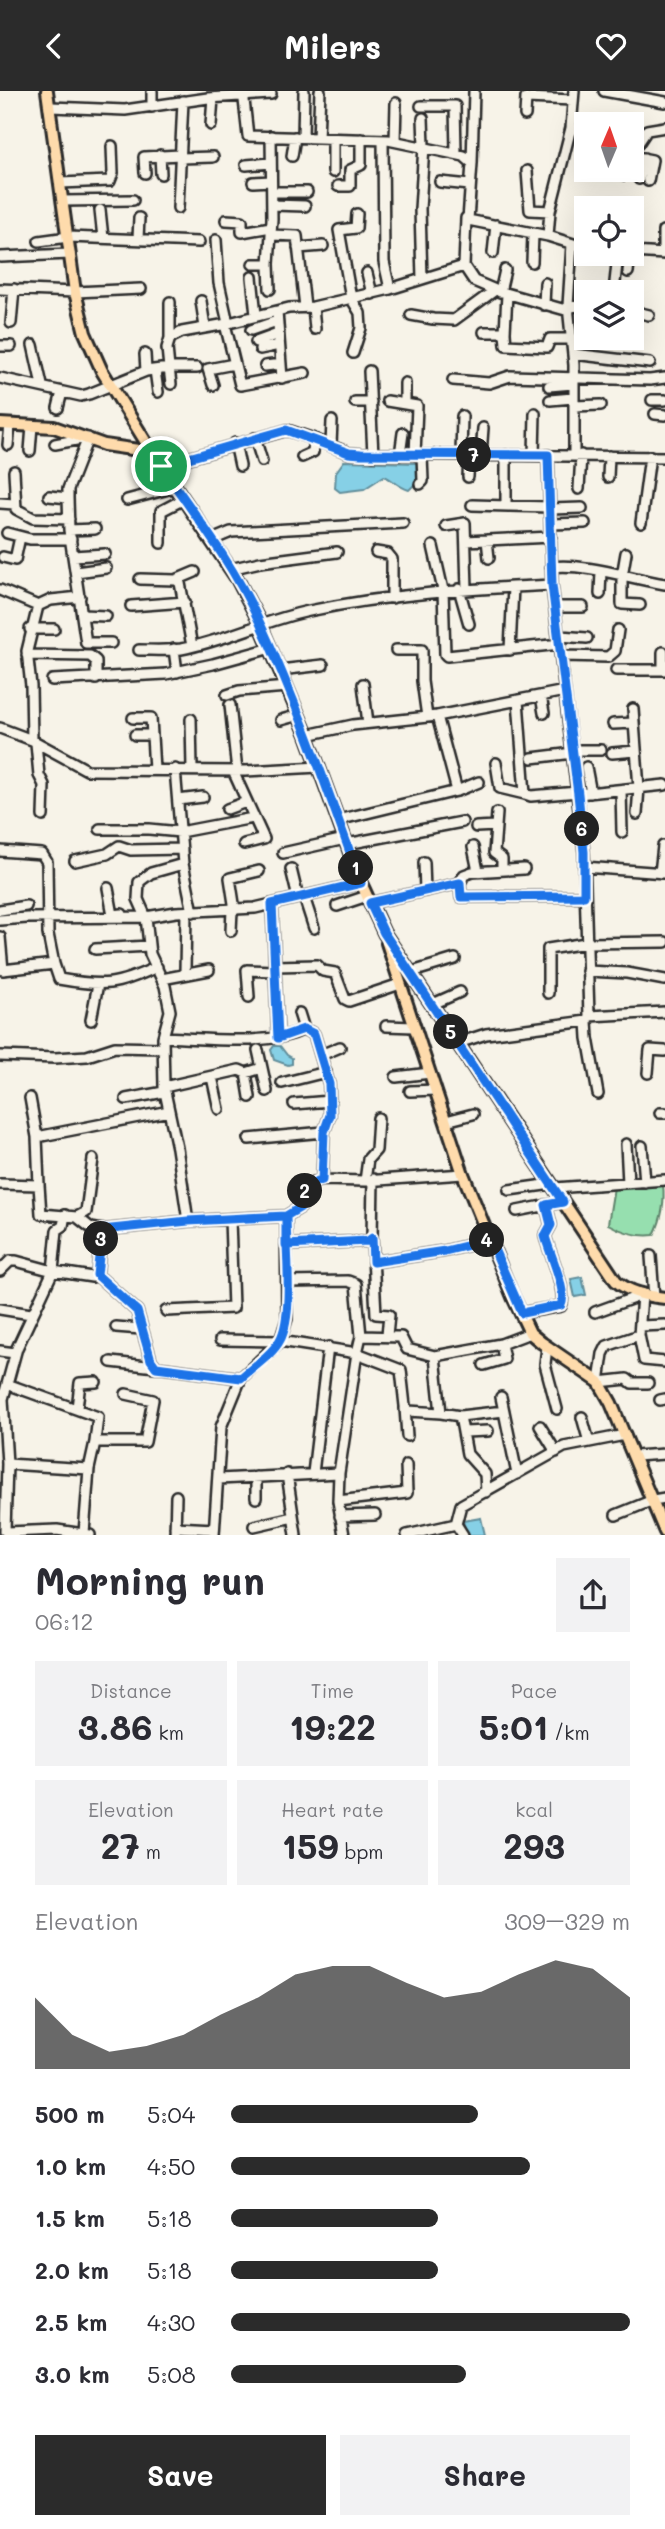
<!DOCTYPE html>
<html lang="en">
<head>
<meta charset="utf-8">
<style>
	:root { --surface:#fff; --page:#f2f2f3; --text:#2b2b33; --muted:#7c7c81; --accent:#2b2b2b }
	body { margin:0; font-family:Mali,sans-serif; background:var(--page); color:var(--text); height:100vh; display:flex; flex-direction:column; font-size:26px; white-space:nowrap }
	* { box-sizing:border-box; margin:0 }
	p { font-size:23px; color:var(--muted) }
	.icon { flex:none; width:38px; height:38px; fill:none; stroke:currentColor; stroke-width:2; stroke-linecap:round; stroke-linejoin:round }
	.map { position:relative; height:1444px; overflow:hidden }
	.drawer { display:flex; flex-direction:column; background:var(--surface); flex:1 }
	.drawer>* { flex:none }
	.needle { width:46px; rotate:2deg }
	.controls { position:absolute; left:574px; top:21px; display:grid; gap:14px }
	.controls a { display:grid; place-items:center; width:70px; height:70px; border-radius:0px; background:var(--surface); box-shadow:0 7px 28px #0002; font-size:35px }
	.pin { position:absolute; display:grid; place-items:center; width:60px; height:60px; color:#fff; margin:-30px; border:4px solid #fff; border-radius:50%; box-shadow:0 2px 7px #0007 }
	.km { position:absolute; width:35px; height:35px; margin:-18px; border-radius:50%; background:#222; color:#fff; font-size:19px; line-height:35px; text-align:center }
	.round { display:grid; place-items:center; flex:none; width:74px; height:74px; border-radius:0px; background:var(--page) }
	.summary { display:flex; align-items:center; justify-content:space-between; height:119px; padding:0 35px }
	h1 { font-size:38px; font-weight:700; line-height:52px }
	.metrics { display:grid; grid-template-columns:repeat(3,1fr); gap:10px; height:119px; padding:7px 35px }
	.metrics div { display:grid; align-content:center; border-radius:0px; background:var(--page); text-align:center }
	.metrics b { font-size:35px; font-weight:700 }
	.metrics small { font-size:19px; font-weight:400 }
	.metrics p { font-size:19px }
	.chart { height:196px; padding:14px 35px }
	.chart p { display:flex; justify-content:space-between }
	.chart svg { width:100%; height:126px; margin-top:7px; fill:var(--accent); opacity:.7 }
	.primary-button { display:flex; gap:14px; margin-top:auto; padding:14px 35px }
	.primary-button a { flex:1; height:80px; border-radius:0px; background:var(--accent); color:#fff; font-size:28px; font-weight:700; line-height:80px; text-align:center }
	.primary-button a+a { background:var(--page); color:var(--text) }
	ul { padding:0 35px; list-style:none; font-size:23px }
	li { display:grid; grid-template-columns:112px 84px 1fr; align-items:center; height:52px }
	li i { height:18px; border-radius:9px; background:var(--accent) }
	header { display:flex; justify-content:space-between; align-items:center; height:91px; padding:0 35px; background:var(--accent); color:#fff; font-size:32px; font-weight:700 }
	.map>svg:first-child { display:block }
	.green { fill:#96dfaf; stroke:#60856d; stroke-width:2 }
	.water { fill:#86d0e6; stroke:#628e9b; stroke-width:2 }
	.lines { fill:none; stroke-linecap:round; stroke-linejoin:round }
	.minor-casing { stroke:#2b2b2b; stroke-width:14 }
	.major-casing { stroke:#2b2b2b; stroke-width:16 }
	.minor { stroke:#f7f3e8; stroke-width:9 }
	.major { stroke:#fedbac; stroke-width:10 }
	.route-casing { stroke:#fff; stroke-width:14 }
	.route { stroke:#1a73e8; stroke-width:9 }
</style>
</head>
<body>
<header><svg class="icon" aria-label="back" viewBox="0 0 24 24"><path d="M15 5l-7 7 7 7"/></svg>Milers<svg class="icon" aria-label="heart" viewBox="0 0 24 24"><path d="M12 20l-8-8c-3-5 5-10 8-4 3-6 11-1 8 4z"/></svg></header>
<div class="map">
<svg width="665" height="1444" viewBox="0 0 665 1444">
	<rect width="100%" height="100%" fill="#f7f3e8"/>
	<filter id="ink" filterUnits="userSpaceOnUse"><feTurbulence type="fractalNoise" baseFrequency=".0143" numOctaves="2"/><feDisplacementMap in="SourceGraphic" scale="14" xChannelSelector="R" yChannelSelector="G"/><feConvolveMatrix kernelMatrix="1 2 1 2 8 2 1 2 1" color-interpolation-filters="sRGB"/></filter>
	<g filter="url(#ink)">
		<!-- green -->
		<path class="green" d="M663 1093C665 1111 662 1128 654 1144 637 1146 622 1141 608 1133L614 1096Z"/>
		<!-- water -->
		<path class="water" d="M344 370 417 372 418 390 409 399C398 396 394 389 384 385L364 398 340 401 335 397 336 381Z
			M274 955H280L287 964 292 967V973L288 974 274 969 271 959Z
			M582 1186 586 1204 575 1206 571 1188Z
			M481 1427 485 1444H467L463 1430Z"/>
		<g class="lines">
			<defs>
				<path id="minor" d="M243 0 248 45 388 49 464 65 472 72 468 129 548 145 586 157
					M604 0 665 11
					M421 15H455L456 62
					M51 16 125 19 208 7 271 3
					M152 16V0
					M525 24 526 7 573 9
					M211 34 213 7
					M571 37 586 40
					M303 46 304 0
					M318 47 320 0
					M333 49V81
					M395 50 396 12
					M632 54H637L647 39 665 36
					M160 64 161 83
					M292 65 295 46
					M632 65 652 69 648 90
					M180 67 213 66
					M472 72 474 0
					M246 74 271 72
					M527 80 530 119 550 120
					M145 82 144 66 180 64
					M625 84 627 79
					M639 88 644 67
					M253 91 271 90
					M440 91 470 94
					M60 92 110 90 113 82 112 55
					M338 95H350V79L361 74V48
					M272 101H307
					M63 110 133 109
					M272 114 305 115
					M178 117 183 10
					M100 119 103 147
					M466 127 464 175 474 190 495 199 569 220
					M226 129 242 130V141L271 136
					M271 144 297 145 305 216
					M548 145 550 120 571 37 574 0
					M138 148 139 127
					M216 149 219 192 228 232
					M39 150 68 146 199 151
					M298 157 323 155
					M632 161 665 163
					M493 162 496 134
					M663 163V140
					M1 166 70 163
					M532 171 533 143
					M253 173H269
					M628 181 630 163
					M367 182 372 203
					M252 186 256 224
					M422 188 420 118 424 55 423 27
					M0 198 75 201 141 198
					M270 198 269 173 272 128 271 45
					M390 198 464 175
					M500 201 505 179
					M614 201 618 163
					M201 210 205 236
					M170 211V247
					M544 214 545 192
					M568 215 572 153
					M313 216 315 238
					M277 220 282 287
					M632 220 649 224
					M411 224 433 228 454 229 495 199
					M11 232 14 198
					M225 233 240 294 305 282
					M251 239 277 230
					M484 241H505L506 254 547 256 550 248H608
					M505 241 507 203
					M256 251 278 243
					M33 254 42 294
					M0 255H11
					M260 258 279 254
					M353 262 361 237 360 222 351 207 339 139 356 137 357 123
					M145 263 146 280
					M573 263 650 272
					M265 275 281 273
					M155 279 158 301
					M369 280 373 364
					M0 287 81 305 89 303 146 280 169 277 167 257 170 247 182 241 221 234 289 217 313 216 390 198 384 171 383 49
					M453 289 489 292 510 285 650 289 665 287
					M171 293 169 277H197
					M213 294 208 278 234 273
					M549 295 573 293
					M550 309 573 307
					M652 309H665
					M387 310 417 315 415 364
					M355 311H371
					M405 313V292
					M574 315 601 314
					M58 317 62 301
					M655 323 665 324
					M88 347 68 398V407L69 439 86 552H111
					M255 347 262 370
					M235 352 240 375
					M55 353 87 347
					M8 354 10 334
					M331 354 332 330
					M30 360 32 335
					M400 364 403 342
					M461 364 462 325
					M481 364 483 337
					M534 364 535 322
					M574 365V274L568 215 586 216
					M302 366 313 361 314 348
					M161 375 287 339 314 348 349 362 361 363 665 366
					M14 380 16 418 33 427 69 428
					M468 386 469 364
					M608 386 609 365
					M420 393 423 390 422 364
					M579 398 581 364
					M49 405 68 407
					M127 409 176 396
					M0 412 14 413
					M472 414 550 416
					M506 415V364
					M550 418 582 417
					M641 432 650 365
					M551 433 585 432
					M446 435 465 432 467 498
					M69 439 95 438
					M7 442 30 448H71
					M212 449 231 441 403 432
					M487 449 489 467
					M466 450 551 446
					M161 452V420L184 408
					M433 455 443 499 445 563 447 565 560 553
					M376 461 388 463 392 468V507
					M626 462 622 485V513L640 514
					M73 465 105 463
					M3 466 15 469 20 446
					M551 476C587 472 628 487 665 493
					M230 478 260 471 337 461
					M76 481 106 477
					M140 488 176 489 180 492 192 555
					M176 489 195 481
					M459 498 469 533
					M0 499 38 515
					M600 503 601 480
					M131 515 185 511
					M555 516H583
					M82 524 106 525
					M30 538H54
					M560 545 587 547
					M174 558 177 581
					M139 559C153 559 168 560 181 558 225 550 265 529 309 520 389 503 470 498 552 494
					M396 559H422V590L427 626
					M510 559 513 496
					M27 564 90 565 96 570V588
					M562 565 608 566 615 560 618 539
					M280 579 323 574
					M616 579H665
					M663 579V561
					M52 589 166 583 213 573 271 557
					M363 593 368 632
					M227 604 239 600 287 596
					M541 605 544 622
					M518 609 525 703 531 705 578 701
					M230 614 237 680
					M633 618 639 697 637 723
					M133 627H151L154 679
					M191 628 192 678
					M281 629 299 624
					M613 633 634 632
					M0 637 32 649 87 679 245 680 319 676
					M135 644H152
					M307 644 353 634 437 625 565 600
					M32 649 31 595 27 560 38 515 51 509 80 506
					M36 652 39 684 44 694 43 725
					M573 659H601
					M612 662 636 660
					M532 667 573 662
					M496 672 500 697 525 703
					M586 676 591 702
					M175 678 183 773 193 821
					M233 680 264 748 244 753
					M621 699 622 741
					M457 700 479 691
					M578 703 665 694
					M178 709 203 706
					M227 718 246 711
					M497 722 494 762 502 768V779
					M338 729 457 700 437 625
					M476 736 496 735
					M100 738H149L180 741 253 727
					M347 753 462 731
					M473 756 478 780
					M0 760 42 763 47 771 48 843 54 873
					M283 762 345 748
					M75 770 107 763 119 755 131 759 182 758
					M424 771 425 800
					M584 776 665 782
					M291 778 298 807
					M660 782 663 755
					M460 792 464 784 472 781 524 778
					M108 797 113 824 122 823
					M304 806 314 837
					M370 812 460 792 461 806 584 805
					M272 813 278 946
					M337 815 367 805
					M0 819 26 815
					M235 819 230 787 259 780
					M0 829 27 827 146 826 138 808 139 791 151 782 183 773
					M231 840 232 819
					M0 846 3 879 54 873 59 888C104 896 116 895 157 876
					M95 858 149 855
					M275 875 317 874 323 880 335 882 345 908 349 910 400 893
					M587 880 627 882 665 889
					M185 881 186 821
					M412 881 455 868
					M162 888 209 879
					M548 902V858L586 852 665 851
					M249 906 247 879 274 880
					M433 913 460 901
					M299 922 304 938
					M589 925 665 921
					M91 929 98 893
					M587 930 588 947 598 1003
					M386 935 414 936
					M163 946C199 947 273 956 304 938L314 943 329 993 330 1024 324 1041 322 1089
					M458 952 486 943 587 930 589 925 584 761 552 494 548 364
					M321 964 340 956
					M0 965 55 967 87 965 115 956 163 957
					M262 977 267 1000
					M246 982 262 977 258 959
					M648 982 650 959 665 960
					M212 986 219 1018
					M396 986 430 982
					M282 992 326 981
					M164 996 239 979 246 982 250 1006
					M410 1000 436 999
					M30 1007 37 1046 39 1094
					M126 1008 164 1001
					M294 1013 330 1010
					M660 1022H665
					M446 1030 473 1023
					M37 1046 169 1020
					M249 1048 324 1041
					M626 1053 628 1092
					M642 1055 645 1091
					M365 1090 368 1068 376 1059 378 1027
					M0 1093 39 1094 41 1123 77 1126 91 1137 102 1139
					M555 1097 665 1089
					M509 1099 552 1093
					M517 1120 563 1111
					M286 1125 301 1116 305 1098 311 1092 322 1089 365 1090 463 1083
					M77 1126 86 1121 93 1068
					M188 1130 177 1057 164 996 163 946 170 920 165 895 150 863 146 826 176 821 255 817 361 792
					M372 1147 376 1223 389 1224 387 1244
					M286 1154 368 1150 372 1147 373 1088
					M651 1165 654 1206
					M373 1171 445 1160 490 1149
					M0 1180 10 1170H16L53 1180 92 1186 97 1184 102 1139 188 1130 286 1125 287 1228 280 1250 241 1287 221 1336 214 1444
					M97 1184 137 1220 151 1269 156 1276 241 1287
					M287 1191 348 1190 356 1193 361 1245
					M0 1218 31 1223
					M166 1220 233 1217 230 1128
					M595 1221 642 1204 639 1244 607 1255 603 1263 599 1291 627 1288 632 1292H648
					M522 1222 561 1215C568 1201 549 1161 545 1145L551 1134 546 1114
					M640 1235 665 1234
					M116 1236 141 1238
					M639 1244 644 1269 665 1271
					M220 1249 280 1250 357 1262 361 1245 401 1246 407 1258 435 1265 501 1253 530 1242
					M547 1256 545 1273 557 1318
					M0 1260 15 1262
					M435 1265 441 1322 460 1325 467 1363 485 1383 486 1401
					M111 1271 156 1276
					M484 1274 504 1268 501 1253
					M7 1293 98 1326 95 1351 89 1378
					M501 1306 517 1383
					M660 1309 665 1308
					M77 1317 80 1292 96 1291
					M405 1317 407 1345
					M460 1325 504 1320
					M582 1326 589 1351
					M540 1335 556 1361
					M464 1341 488 1340
					M95 1351H145L153 1309 126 1303
					M634 1365 665 1363
					M7 1373 89 1378 84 1442
					M313 1382 328 1256
					M339 1382 357 1262 401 1279 405 1315 408 1320 441 1322
					M287 1383 296 1444
					M256 1386V1407
					M219 1388 339 1382 338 1410 344 1444
					M338 1410 407 1402 406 1374
					M616 1424 653 1409 665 1407
					M340 1425 375 1424
					M456 1433 463 1444
					M254 1435 293 1426
					M175 1436 214 1438
					M5 1440 7 1373 3 1308 17 1257 53 1180 57 1139 63 1135 65 1124
					M7 1441 57 1439 90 1444
					M175 1444 176 1405
					M407 1444 456 1433 461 1414 564 1356 625 1344"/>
				<path id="major" d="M47 0 75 201 85 242 102 280 152 361 237 488 258 528 307 644 361 792 384 842 616 1190C630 1202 647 1205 665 1207
					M0 333 54 336 104 354 152 361
					M387 852 463 1083 513 1206 530 1242 542 1252 599 1291 611 1312 665 1441"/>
			</defs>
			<!-- minor casing -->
			<use href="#minor" class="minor-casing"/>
			<!-- major casing -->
			<use href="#major" class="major-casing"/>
			<!-- minor -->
			<use href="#minor" class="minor"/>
			<!-- major -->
			<use href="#major" class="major"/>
		</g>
	</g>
	<g class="lines" filter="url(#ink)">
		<defs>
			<path id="route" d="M161 375C195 424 233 473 258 528 298 613 329 703 361 792L272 813 278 947 304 938 314 943 329 993 330 1024 324 1041 322 1089C305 1093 305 1099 301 1116L286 1125C286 1156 294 1224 280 1249 273 1263 253 1276 241 1287L156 1276 151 1269 137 1220 97 1184 102 1139 188 1130 286 1125V1154L368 1150 372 1147 373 1171 445 1160 490 1149 522 1222 561 1214C568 1201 549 1161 545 1145L551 1134 546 1114 563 1111 384 842 370 812 460 792 461 806 584 805V761L578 703 552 494 548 364 361 363 349 362 286 339 161 375"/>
		</defs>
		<!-- route casing -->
		<use href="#route" class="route-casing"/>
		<!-- route -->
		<use href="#route" class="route"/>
	</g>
</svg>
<div class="controls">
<a><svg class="needle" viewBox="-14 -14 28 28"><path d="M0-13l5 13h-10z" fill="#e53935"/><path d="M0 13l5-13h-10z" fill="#7c7c81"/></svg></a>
<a><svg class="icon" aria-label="locate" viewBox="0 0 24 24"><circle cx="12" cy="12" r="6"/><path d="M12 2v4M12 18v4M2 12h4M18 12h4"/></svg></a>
<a><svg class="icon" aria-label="layers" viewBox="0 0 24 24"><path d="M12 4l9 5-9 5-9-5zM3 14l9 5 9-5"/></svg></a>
</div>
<div class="pin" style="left:161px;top:375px;background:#1e9e55"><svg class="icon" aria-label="arrive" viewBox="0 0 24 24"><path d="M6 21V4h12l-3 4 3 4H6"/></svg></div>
<b class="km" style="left:356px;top:777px">1</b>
<b class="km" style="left:305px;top:1100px">2</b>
<b class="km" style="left:101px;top:1148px">3</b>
<b class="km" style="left:487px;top:1149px">4</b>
<b class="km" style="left:451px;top:941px">5</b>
<b class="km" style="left:582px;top:738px">6</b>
<b class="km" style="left:474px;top:364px">7</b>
</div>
<section class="drawer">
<div class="summary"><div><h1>Morning run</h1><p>06:12</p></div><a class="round"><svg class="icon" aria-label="share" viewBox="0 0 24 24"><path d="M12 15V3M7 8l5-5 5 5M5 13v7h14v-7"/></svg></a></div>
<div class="metrics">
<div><p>Distance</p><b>3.86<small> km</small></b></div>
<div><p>Time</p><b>19:22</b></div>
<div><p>Pace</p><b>5:01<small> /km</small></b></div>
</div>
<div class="metrics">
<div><p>Elevation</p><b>27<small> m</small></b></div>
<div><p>Heart rate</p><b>159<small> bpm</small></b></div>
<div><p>kcal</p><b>293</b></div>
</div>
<div class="chart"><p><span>Elevation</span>309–329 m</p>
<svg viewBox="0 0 160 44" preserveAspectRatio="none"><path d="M0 44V19L10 32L20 38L30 36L40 32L50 25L60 19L70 11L80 8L90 8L100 14L110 19L120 17L130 11L140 6L150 9L160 19V44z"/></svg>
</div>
<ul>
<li><b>500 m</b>5:04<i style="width:62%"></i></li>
<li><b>1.0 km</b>4:50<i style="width:75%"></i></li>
<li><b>1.5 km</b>5:18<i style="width:52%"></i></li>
<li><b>2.0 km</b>5:18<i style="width:52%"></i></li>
<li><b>2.5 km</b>4:30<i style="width:100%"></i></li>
<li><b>3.0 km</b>5:08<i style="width:59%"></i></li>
</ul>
<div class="primary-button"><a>Save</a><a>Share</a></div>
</section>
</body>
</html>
